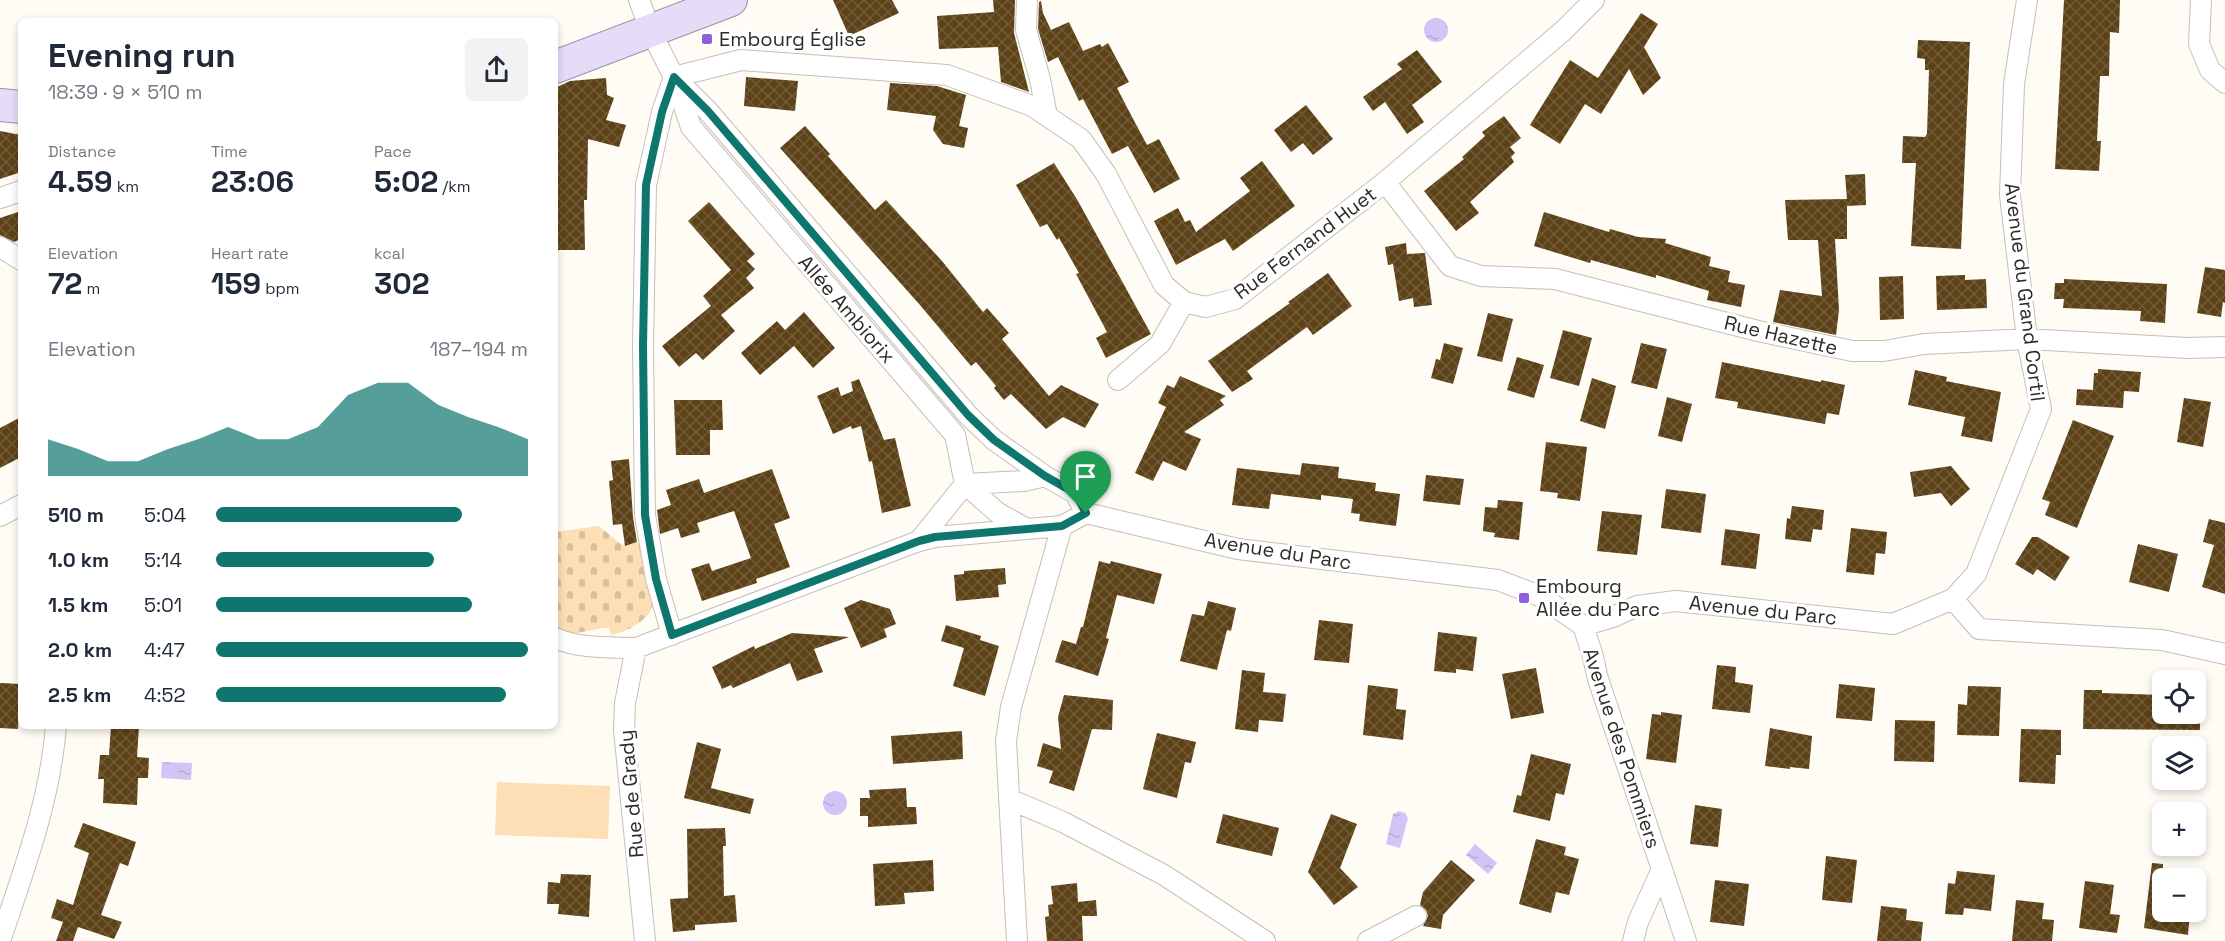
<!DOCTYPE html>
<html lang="en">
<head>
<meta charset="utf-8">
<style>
	:root { --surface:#fff; --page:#f2f2f3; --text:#1f2937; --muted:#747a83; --accent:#0f766e }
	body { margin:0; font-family:"Space Grotesk",sans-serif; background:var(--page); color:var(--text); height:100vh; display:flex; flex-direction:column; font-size:22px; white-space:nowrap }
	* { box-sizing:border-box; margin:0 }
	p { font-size:20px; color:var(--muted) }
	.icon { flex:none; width:33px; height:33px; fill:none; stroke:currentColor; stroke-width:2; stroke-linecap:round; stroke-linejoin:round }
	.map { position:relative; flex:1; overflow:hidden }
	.panel { position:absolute; left:18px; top:18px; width:540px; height:711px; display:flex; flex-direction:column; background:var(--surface); border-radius:9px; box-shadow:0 3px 9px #0003 }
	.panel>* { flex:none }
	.buttons { position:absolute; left:2152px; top:670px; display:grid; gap:12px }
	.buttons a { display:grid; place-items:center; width:54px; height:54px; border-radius:9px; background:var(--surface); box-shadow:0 3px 9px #0003; font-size:30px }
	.pin { position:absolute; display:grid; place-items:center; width:51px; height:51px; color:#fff; margin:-62px -26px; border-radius:50% 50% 50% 0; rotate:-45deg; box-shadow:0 0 6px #0007 }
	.pin .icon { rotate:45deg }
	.round { display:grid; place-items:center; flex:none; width:63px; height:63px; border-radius:9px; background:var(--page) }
	.head { display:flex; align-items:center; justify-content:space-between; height:102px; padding:0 30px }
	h1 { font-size:33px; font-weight:800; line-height:45px }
	.metrics { display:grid; grid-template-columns:repeat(3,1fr); gap:9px; height:102px; padding:6px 30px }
	.metrics div { display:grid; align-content:center }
	.metrics b { font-size:30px; font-weight:800 }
	.metrics small { font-size:16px; font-weight:400 }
	.metrics p { font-size:16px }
	.chart { height:168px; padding:12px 30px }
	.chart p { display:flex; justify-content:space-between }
	.chart svg { width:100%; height:108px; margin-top:6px; fill:var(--accent); opacity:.7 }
	ul { padding:0 30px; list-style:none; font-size:20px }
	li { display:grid; grid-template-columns:96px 72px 1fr; align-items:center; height:45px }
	li i { height:15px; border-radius:8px; background:var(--accent) }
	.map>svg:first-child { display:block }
	.grass { fill:#fddfb5 }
	.cemetery { fill:url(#cemetery-stones) }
	.water { fill:url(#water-ripples) }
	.building { fill:url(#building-cross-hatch) }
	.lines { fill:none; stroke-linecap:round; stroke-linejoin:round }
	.minor-casing { stroke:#c5bfb8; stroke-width:22 }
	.primary-casing { stroke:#9991ab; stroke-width:34 }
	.minor { stroke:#fff; stroke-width:20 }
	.primary { stroke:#e5ddf7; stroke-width:32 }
	.route-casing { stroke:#fff; stroke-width:12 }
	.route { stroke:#0f766e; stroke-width:8 }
	.poi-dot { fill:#8f60da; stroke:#fff; stroke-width:2 }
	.labels { text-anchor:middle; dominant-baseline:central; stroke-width:6; stroke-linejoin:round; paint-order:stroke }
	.poi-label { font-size:20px; fill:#2e2c29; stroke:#fff; text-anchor:start }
	.street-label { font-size:20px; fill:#2e2c29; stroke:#fff }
</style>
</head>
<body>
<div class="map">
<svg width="2225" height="941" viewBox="0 0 2225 941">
	<defs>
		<pattern id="cemetery-stones" width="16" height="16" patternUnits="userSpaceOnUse" patternTransform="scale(1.5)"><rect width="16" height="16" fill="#fddfb5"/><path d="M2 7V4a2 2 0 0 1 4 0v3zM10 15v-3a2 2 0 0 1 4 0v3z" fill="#d9c09c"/></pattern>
		<pattern id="water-ripples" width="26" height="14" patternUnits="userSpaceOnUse" patternTransform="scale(1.5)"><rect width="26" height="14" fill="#d3c4f5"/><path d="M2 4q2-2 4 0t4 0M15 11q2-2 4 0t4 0" fill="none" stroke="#b5a9d2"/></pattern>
		<pattern id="building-cross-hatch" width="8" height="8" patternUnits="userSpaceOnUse" patternTransform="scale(1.5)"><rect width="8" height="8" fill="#5c4216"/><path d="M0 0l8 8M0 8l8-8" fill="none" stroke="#705b38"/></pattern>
	</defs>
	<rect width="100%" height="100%" fill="#fffbf5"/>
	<!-- grass -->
	<path class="grass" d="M497 782 610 786 608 839 495 835Z"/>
	<!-- cemetery -->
	<path class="cemetery" d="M599 526 622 545 641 542C643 554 654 598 652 607 648 621 624 633 611 635L609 627 566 635 555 630V532Z"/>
	<!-- water -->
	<path class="water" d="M1424 30a12 12 0 1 1 24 0a12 12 0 1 1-24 0Z
		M162 762 192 763 191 780 161 778Z
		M823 803a12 12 0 1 1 24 0a12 12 0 1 1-24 0Z
		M1399 811 1405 813 1408 818 1400 848 1386 844 1393 814Z
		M1475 844 1497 863 1488 874 1466 855Z"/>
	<!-- building -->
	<path class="building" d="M833 0H892L899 13 849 36Z
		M993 0H1015L1014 33 1029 92 1001 82 998 47 939 49 937 16 994 12Z
		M2064 0H2120L2119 33 2110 32 2109 76H2100L2097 141H2101L2099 171 2055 169Z
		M1041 1 1043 13 1051 30 1069 22 1083 51 1100 44 1102 47 1108 43 1129 82 1117 88 1131 115 1147 145 1159 139 1180 179 1154 193 1128 146 1112 154 1083 99 1079 101 1058 57 1048 62 1038 29 1039 2Z
		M1641 13 1658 24 1644 47 1661 78 1643 95 1629 69 1601 114 1585 104 1560 144 1530 125 1570 60 1598 78Z
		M1918 40 1970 42 1961 249 1911 246 1916 163H1902L1903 136 1925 137 1927 134 1929 70H1925V59L1917 58Z
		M1417 50 1442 82 1412 105 1424 122 1407 134 1385 102 1373 111 1363 97 1402 69 1397 64Z
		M746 77 798 81 795 111 744 106Z
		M606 78 607 95 614 98 606 120 626 125 619 147 588 139 587 200H584L585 250H555V88L570 81Z
		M890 83 937 86 966 95 959 126 968 128 964 148 943 144 933 130 936 116 887 110Z
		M1306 105 1333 139 1313 155 1303 143 1291 152 1274 130Z
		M1504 116 1521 138 1510 147 1515 153 1511 157 1514 162 1470 202 1479 213 1456 231 1424 191 1464 159 1462 157 1485 136 1482 132Z
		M805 126 830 154 828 156 875 210 886 200 942 261 983 312 987 308 1009 333 1002 339 1049 396 1061 385 1099 404 1085 428 1063 417 1046 429 1011 394 1004 400 994 388 996 386 976 362 971 366 920 305 780 148Z
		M0 131 21 135V172L0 179Z
		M1262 161 1295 206 1233 251 1225 239 1176 265 1154 221 1178 208 1185 222 1190 220 1196 232 1250 191 1240 178Z
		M1054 163 1078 201 1151 334 1106 358 1096 338 1107 332 1076 274 1079 273 1059 238 1057 240 1047 224 1040 227 1016 185Z
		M1865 174 1866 205 1847 206V239H1835L1839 310 1836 335 1773 322 1780 290 1822 296 1818 240H1788L1785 200 1847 199 1845 175Z
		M709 202 755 254 747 261 755 269 746 278 754 288 721 315 735 331 703 360 696 353 679 367 662 346 711 306 703 296 731 270 688 221Z
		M21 211V239L14 242 0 235V218Z
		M1544 212 1609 232 1610 229 1638 237 1666 239 1665 243 1711 257 1709 266 1730 271 1728 282 1745 285 1741 307 1707 300 1709 291 1656 275V278L1591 260 1590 263 1534 246Z
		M1406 243 1407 254 1425 253 1432 305 1414 307 1413 298 1399 301 1393 264 1388 265 1385 247Z
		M2205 267 2225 270V303L2223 302 2221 317 2197 313Z
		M1328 273 1352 306 1313 335 1307 327 1247 371 1253 379 1232 392 1208 361 1290 303 1288 302Z
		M1965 275V280L1986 279 1987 308 1937 310 1936 276Z
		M1903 276 1904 319 1880 320 1879 277Z
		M2064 279 2167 284 2165 323 2140 321 2141 311 2063 308 2064 299H2054L2055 283H2064Z
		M804 312 835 348 813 368 794 346 760 375 741 353 777 321 785 330Z
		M1488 313 1513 319 1502 362 1477 356Z
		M1563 330 1592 338 1579 386 1550 378Z
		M1444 343 1463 348 1453 384 1431 378 1436 359 1440 360Z
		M1641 343 1667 349 1657 389 1631 383Z
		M1517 357 1544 365 1534 398 1507 390Z
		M1722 362 1821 382V380L1845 385 1839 415 1827 413 1825 424 1737 408 1738 402 1715 398Z
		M2098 369 2141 372 2139 392 2124 391 2123 408 2076 405 2077 389 2093 390 2094 373H2098Z
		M1915 370 1947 377 1946 381 2001 392 1992 442 1961 436 1965 417 1908 405Z
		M1180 376 1226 396 1220 400 1224 405 1184 432 1201 439 1186 471 1163 461 1153 481 1135 473 1166 407 1158 403 1167 385 1174 388Z
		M1592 378 1616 386 1605 429 1580 421Z
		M859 379 884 440 895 438 911 506 882 513 872 461 869 462 861 426 852 429 851 426 833 434 817 396 838 387 841 396 853 391 851 382Z
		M1667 397 1692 404 1682 442 1658 436Z
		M2184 398 2211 402 2203 447 2177 442Z
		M674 400H722L723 430H710V455H676Z
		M21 417V457L0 468V428Z
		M2073 420 2114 436 2077 528 2045 515 2050 502 2042 499Z
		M1546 442 1587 447 1580 501 1557 498 1558 493 1540 491Z
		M629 459 633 517 637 542 625 546 622 524 613 525 609 481 613 480 611 461Z
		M1302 463 1339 467 1338 478 1376 483 1375 491 1400 494 1396 526 1359 521 1360 514 1351 513 1353 499 1321 495V500L1271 494 1269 509 1232 505 1237 468 1300 475Z
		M1951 466 1970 489 1951 506 1941 493 1914 497 1910 472Z
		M772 469 790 518 774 524 790 567 756 579 757 583 702 601 691 569 709 563 712 571 751 558 734 511 697 523 700 532 681 538 678 528 660 534 657 510 671 505 666 490 699 479 704 493Z
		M1426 475 1464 479 1460 505 1423 501Z
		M1666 489 1706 494 1701 533 1661 528Z
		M1498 500 1523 502 1519 540 1494 537 1495 533 1483 531 1485 507 1497 508Z
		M1792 506 1824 510 1822 530 1813 529 1811 542 1785 539 1787 518 1790 519Z
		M1602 511 1642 515 1637 555 1597 551Z
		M2209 519 2225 523V594L2202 587 2214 545 2203 542Z
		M1851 528 1887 532 1885 554 1876 553 1874 575 1846 572Z
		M1725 529 1760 534 1756 569 1721 565Z
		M2032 537H2038L2070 557 2055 581 2037 569 2033 575 2015 564Z
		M2138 544 2178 554 2169 592 2129 582Z
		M1099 561 1110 564 1111 561 1162 574 1154 604 1117 595 1106 638 1109 639 1098 676 1055 662 1062 640 1076 644 1081 627H1083Z
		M1005 568 1006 584 998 585 999 597 956 601 954 575 964 574V571Z
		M861 600 890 609 896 624 884 629 887 637 861 648 844 608Z
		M1208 601 1236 608 1231 631 1227 630 1217 670 1180 661 1192 614 1204 616Z
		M1319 620 1353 624 1349 663 1314 660Z
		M946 625 981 636 980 640 999 646 985 696 953 686 964 648 941 641Z
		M1438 632 1477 637 1473 671 1456 669V673L1434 671Z
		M792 633 849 637 814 649 823 672 797 681 790 663 733 688 731 685 722 689 712 667 754 646 755 649Z
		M1717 665 1736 667 1735 682 1753 685 1750 713 1712 709Z
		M1536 668 1544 713 1511 719 1502 674Z
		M1242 670 1265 673 1263 692 1286 694 1283 722 1259 720 1258 732 1235 729Z
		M0 683 21 684 18 729 0 728Z
		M1839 684 1875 688 1872 721 1836 718Z
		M1368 685 1398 689 1396 709 1406 710 1403 740 1363 735Z
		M1968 686 2001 687 1999 736 1957 735 1958 704 1967 705Z
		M2084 690H2102V693L2163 695V714H2200V730L2083 729Z
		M1064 695 1113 700 1112 730 1092 729 1074 791 1049 783 1053 771 1037 766 1043 743 1061 749 1058 717Z
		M1661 712 1682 715 1676 763 1646 759 1652 714 1661 715Z
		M1895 720 1935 721 1934 762 1894 761Z
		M111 726H139L137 757 149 758 148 778H138L137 805 103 803 104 779H98L100 755H109Z
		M1770 728 1812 736 1809 769 1790 767V769L1765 766Z
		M2021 729 2061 730V755H2056L2055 784 2019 782Z
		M962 731 963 759 893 764 891 736Z
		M1157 733 1196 742 1191 763 1185 762 1177 798 1143 789Z
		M697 742 721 749 711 788 754 799 750 814 684 798Z
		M1531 754 1571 764 1564 795 1556 793 1550 821 1513 812 1517 795 1521 796Z
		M906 788 907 807H916L917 824 868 827V816H860V798H870L869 790Z
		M1695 805 1722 809 1718 847 1690 844Z
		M1223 814 1279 828 1272 856 1216 843Z
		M1331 814 1357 824 1340 868 1358 887 1334 905 1308 872Z
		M83 823 136 842 128 866 120 863 101 915 122 922 114 939 78 927 73 941H56L63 922 51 918 57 899 73 905 89 853 74 847Z
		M725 828 726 846H723L724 896 735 895 737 922 695 925V930L673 932 670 899 688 898 687 829Z
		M1536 839 1566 847 1564 855 1579 859 1569 895 1556 892 1551 913 1519 904Z
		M1826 856 1857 860 1852 903 1822 900Z
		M933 860 934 891 904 893 905 904 875 906 873 864Z
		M1451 860 1475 880 1443 915 1441 929 1423 926 1428 916 1426 910 1420 905 1423 892Z
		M2152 863 2163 864V912H2190L2188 935 2144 928Z
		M1957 871 1995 875 1991 911 1964 908 1963 915 1945 914 1948 883 1955 884Z
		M561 874 591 875 589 917 558 914 559 904H547L548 882 560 883Z
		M1715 880 1749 884 1744 926 1710 922Z
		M2085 881 2114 885 2110 914 2120 915 2117 933 2079 928Z
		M1077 883 1078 902 1096 900 1097 916H1082L1083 941H1047L1045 917 1049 916 1048 905 1053 904 1051 886Z
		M2016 900 2044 903 2042 919 2054 920 2052 941H2012Z
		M1881 906 1907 909 1906 920 1923 922 1921 941H1877Z"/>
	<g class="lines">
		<defs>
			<path id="minor" d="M639 0 651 32 674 77 691 127 955 435 965 484 998 513 1027 529
				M1027 0 1026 30 1040 79 1047 116
				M2201 0 2199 44 2210 70 2225 83
				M674 77 741 60 947 75 1032 106 1081 139 1106 174 1164 285 1184 302 1206 307 1235 299 1385 182 1563 31 1594 0
				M678 81 708 111 968 415 994 440 1045 476 1075 493 1086 513
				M1385 182 1450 266 1481 276 1555 279 1758 331 1852 351H1884L1924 344 2027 339 2187 348 2225 347
				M0 198 21 191
				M0 247 21 260
				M1118 380 1160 344 1184 302
				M0 516 21 505
				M919 541 965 484 1024 481 1045 476
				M1953 599 1979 629 2162 640 2225 654
				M1583 626 1613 617 1637 606 1676 601 1893 624 1953 599 1976 574 2041 409 2027 339 2010 195 2014 84 2027 0
				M1583 626 1592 653 1598 679 1686 941
				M672 635 656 579 645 515 643 346 646 185 662 112 674 77
				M555 638C579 649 610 647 636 648L919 541 935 537 1062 526 1086 513 1238 549 1498 580 1542 597 1583 626
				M636 648 625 703 624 730 645 941
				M1009 799 1063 822 1164 875 1265 941
				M0 941C24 870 50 801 56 726
				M1017 941 1006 741 1011 707 1062 526
				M1368 941 1416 916
				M1633 941 1638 922 1662 869"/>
			<path id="primary" d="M555 67 731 0
				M0 105 21 107"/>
		</defs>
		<!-- minor casing -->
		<use href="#minor" class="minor-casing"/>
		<!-- primary casing -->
		<use href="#primary" class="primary-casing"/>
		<!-- minor -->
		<use href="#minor" class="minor"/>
		<!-- primary -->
		<use href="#primary" class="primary"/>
	</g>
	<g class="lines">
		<defs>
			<path id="route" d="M674 77 708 111 968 415 994 440 1045 476 1075 493 1086 513 1062 526 935 537 919 541 672 635 656 579 645 515 643 346 646 185 662 112Z"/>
		</defs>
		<!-- route casing -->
		<use href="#route" class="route-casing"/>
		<!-- route -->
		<use href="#route" class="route"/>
	</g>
	<!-- markers -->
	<g class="poi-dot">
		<rect x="701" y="33" width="12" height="12" rx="3"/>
		<rect x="1518" y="592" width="12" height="12" rx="3"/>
	</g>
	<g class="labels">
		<!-- poi labels -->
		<g class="poi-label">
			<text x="719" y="39">Embourg Église</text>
			<text x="1536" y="586">Embourg<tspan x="1536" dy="23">Allée du Parc</tspan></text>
		</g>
		<!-- street labels -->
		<g class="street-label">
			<text transform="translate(1305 243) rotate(-37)">Rue Fernand Huet</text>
			<text transform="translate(2025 292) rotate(83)">Avenue du Grand Cortil</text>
			<text transform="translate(847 309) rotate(49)">Allée Ambiorix</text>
			<text transform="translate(1781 335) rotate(13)">Rue Hazette</text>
			<text transform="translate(1278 551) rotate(9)">Avenue du Parc</text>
			<text transform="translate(1763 610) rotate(6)">Avenue du Parc</text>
			<text transform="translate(1622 748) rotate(72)">Avenue des Pommiers</text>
			<text transform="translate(631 794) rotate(-95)">Rue de Grady</text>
		</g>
	</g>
</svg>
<div class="buttons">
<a><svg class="icon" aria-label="locate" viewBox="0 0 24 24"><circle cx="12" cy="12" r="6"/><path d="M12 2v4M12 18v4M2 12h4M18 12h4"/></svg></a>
<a><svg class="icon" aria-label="layers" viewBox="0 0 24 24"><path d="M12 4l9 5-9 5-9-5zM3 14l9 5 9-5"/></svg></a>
<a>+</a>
<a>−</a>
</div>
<div class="pin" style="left:1086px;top:513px;background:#1e9e55"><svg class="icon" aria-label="arrive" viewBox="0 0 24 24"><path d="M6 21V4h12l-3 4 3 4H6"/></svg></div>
<section class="panel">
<div class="head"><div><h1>Evening run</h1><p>18:39 · 9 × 510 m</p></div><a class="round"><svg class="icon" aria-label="share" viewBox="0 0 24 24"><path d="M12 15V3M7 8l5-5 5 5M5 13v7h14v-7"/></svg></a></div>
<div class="metrics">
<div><p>Distance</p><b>4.59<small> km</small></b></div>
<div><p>Time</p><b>23:06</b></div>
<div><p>Pace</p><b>5:02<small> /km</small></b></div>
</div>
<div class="metrics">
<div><p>Elevation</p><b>72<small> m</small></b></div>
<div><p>Heart rate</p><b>159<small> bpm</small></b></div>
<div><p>kcal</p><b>302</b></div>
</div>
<div class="chart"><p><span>Elevation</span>187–194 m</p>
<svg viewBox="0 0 160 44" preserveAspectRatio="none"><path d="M0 44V29L10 33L20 38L30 38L40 33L50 29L60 24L70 29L80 29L90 24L100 11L110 6L120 6L130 15L140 20L150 24L160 29V44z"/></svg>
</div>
<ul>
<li><b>510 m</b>5:04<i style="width:79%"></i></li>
<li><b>1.0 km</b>5:14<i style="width:70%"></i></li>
<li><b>1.5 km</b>5:01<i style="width:82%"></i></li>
<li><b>2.0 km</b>4:47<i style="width:100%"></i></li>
<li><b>2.5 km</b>4:52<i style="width:93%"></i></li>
</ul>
</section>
</div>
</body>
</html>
